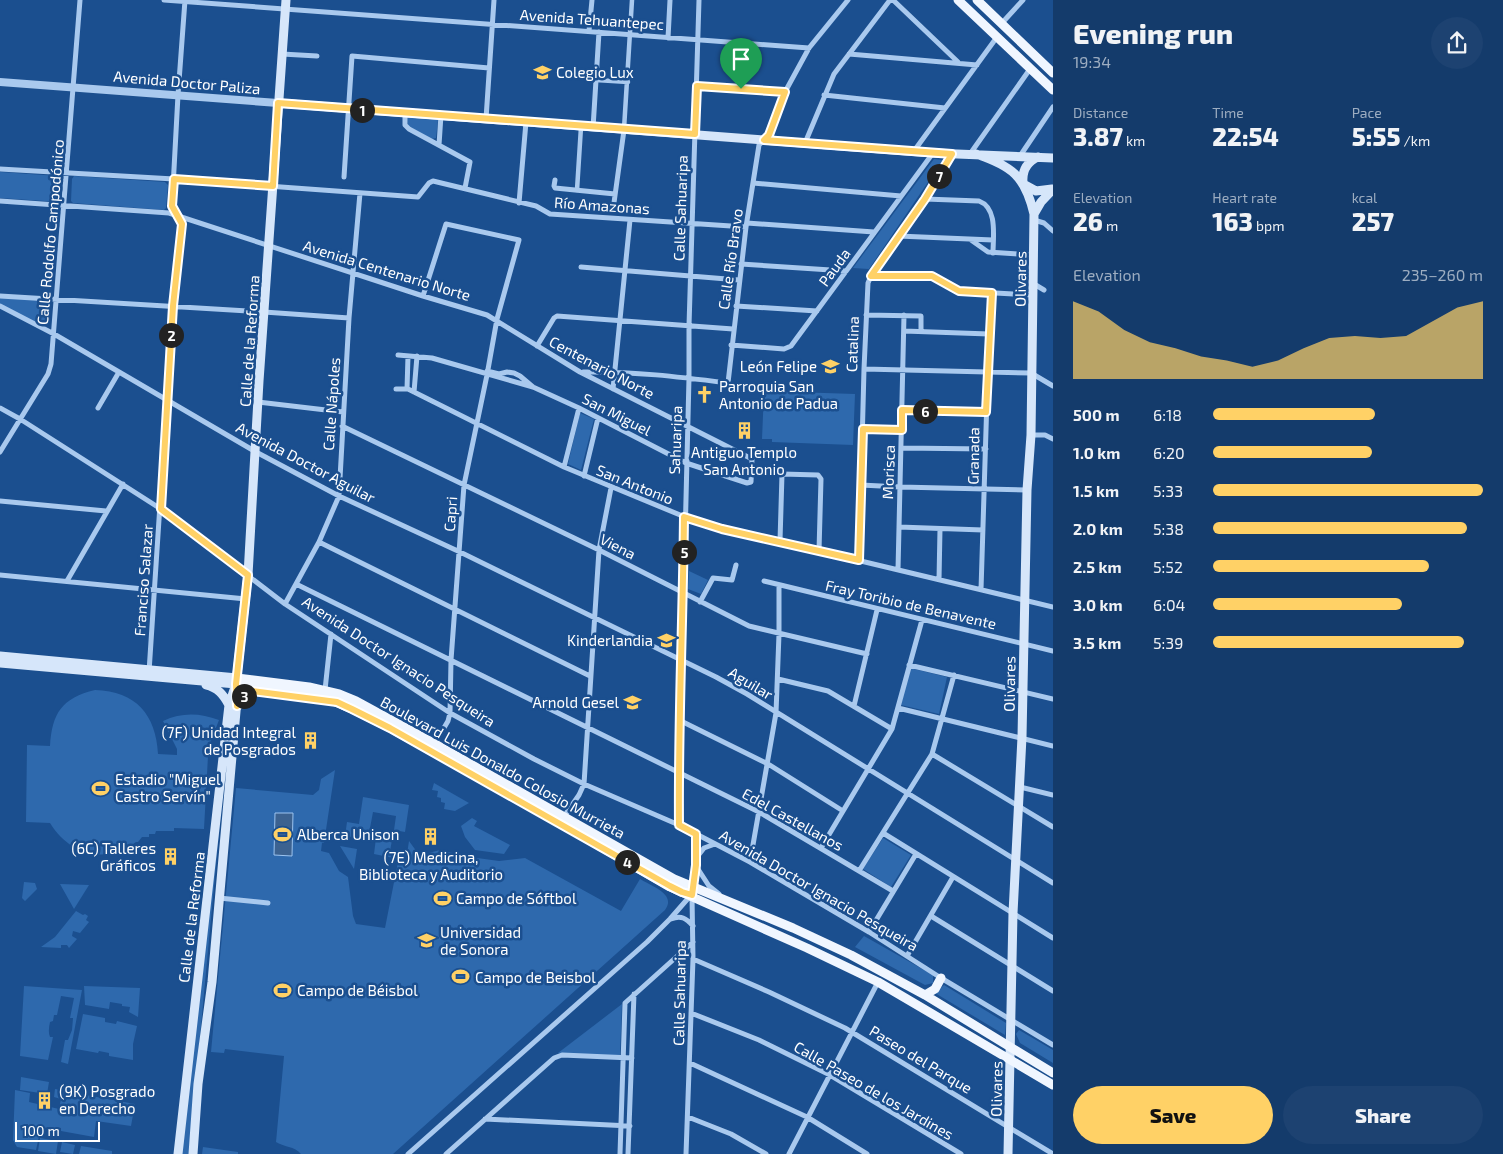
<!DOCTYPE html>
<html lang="en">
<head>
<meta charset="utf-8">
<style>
	:root { --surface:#143b6b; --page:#1d4271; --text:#f1f3f6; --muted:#9dadc1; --accent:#ffd166 }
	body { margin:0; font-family:"Exo 2",sans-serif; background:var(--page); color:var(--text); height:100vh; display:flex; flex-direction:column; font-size:19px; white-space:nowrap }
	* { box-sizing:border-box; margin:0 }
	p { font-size:16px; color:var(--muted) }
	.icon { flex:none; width:28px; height:28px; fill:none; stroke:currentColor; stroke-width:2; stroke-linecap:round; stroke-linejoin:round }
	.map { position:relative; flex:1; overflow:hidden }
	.drawer { display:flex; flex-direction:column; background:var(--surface); width:450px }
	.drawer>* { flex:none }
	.scale { position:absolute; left:15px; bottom:12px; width:85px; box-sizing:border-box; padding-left:5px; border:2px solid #fff; border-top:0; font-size:14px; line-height:18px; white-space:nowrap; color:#fff; -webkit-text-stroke:4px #1b4f8f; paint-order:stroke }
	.pin { position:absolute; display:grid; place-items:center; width:42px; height:42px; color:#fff; margin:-51px -21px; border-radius:50% 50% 50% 0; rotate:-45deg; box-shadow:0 0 5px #0007 }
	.pin .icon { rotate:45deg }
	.km { position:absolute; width:25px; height:25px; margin:-12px; border-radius:50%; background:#222; color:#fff; font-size:14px; line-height:25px; text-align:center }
	.round { display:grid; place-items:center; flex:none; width:52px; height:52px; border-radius:26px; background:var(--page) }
	.overview { display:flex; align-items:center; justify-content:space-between; height:85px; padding:0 20px }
	h1 { font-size:28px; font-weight:800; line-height:38px }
	.figures { display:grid; grid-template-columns:repeat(3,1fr); gap:8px; height:85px; padding:5px 20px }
	.figures div { display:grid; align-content:center }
	.figures b { font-size:25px; font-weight:800 }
	.figures small { font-size:14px; font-weight:400 }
	.figures p { font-size:14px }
	.chart { height:140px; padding:10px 20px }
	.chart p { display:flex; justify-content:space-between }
	.chart svg { width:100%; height:90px; margin-top:5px; fill:var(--accent); opacity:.7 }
	.cta { display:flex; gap:10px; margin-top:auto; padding:10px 20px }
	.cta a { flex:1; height:58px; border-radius:30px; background:var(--accent); color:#111; font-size:20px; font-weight:800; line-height:58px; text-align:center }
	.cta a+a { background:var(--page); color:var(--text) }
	ul { padding:0 20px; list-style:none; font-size:16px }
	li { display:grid; grid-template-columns:80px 60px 1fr; align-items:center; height:38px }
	li i { height:12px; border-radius:6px; background:var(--accent) }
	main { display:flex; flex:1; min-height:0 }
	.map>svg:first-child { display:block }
	.green { fill:#2e69ad }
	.water { fill:#3c6290; stroke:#9cc4f0 }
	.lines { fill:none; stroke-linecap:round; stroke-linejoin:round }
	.pedestrian { stroke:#a9c9ee; stroke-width:4.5 }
	.minor { stroke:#a9c9ee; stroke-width:5 }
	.tertiary { stroke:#a9c9ee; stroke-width:8 }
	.secondary { stroke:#d6e6fa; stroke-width:9 }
	.primary { stroke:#f0f6ff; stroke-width:9 }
	.route-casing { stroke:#fff; stroke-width:10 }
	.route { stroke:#ffd166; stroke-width:6 }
	.labels { text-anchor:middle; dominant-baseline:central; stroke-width:5; stroke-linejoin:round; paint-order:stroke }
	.street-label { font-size:15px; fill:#fff; stroke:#1b4f8f }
	.poi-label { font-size:15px; fill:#fff; stroke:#1b4f8f; text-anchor:start }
</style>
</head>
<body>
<main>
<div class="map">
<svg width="1053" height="1154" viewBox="0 0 1053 1154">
	<rect width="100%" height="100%" fill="#1b4f8f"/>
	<!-- green -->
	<path class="green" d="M407 117 438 120 436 138 432 139 408 126Z
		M934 159 943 160 869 269 853 268Z
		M0 172 59 176 62 178 60 200 59 202 0 198Z
		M74 176 165 182 168 185 166 208 164 210 73 203 71 201 72 179Z
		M0 297 48 300 46 330 0 304Z
		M764 391 855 394 853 445 772 442V439H762Z
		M580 413 594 419 581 470 568 464Z
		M689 571 708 580 701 594 688 589Z
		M910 668 947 677 939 714 901 705Z
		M95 690C136 691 156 715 158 754L177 755V749L163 721C182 712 200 713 219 720L209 746 208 756 204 829 174 828V831H156L155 834H149V837H142L138 842H136C105 865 70 855 50 823L26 822 27 745 50 746C52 713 62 698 95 690Z
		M335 770 324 843H322L321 851 329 853 339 871 348 877 353 916 356 924 385 928 398 862 403 860 374 854 376 838 392 840 390 851 407 854 409 841 417 852V856L440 850 470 857 499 861 525 858 621 911 640 879C651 886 677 894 665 910L393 1154H301C295 1146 283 1147 276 1142L284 1056 225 1049 224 1053 211 1052 236 788 313 795 319 790 321 779Z
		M434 783 469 803 455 811 444 809 445 803 441 802V798L437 797 438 791 432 790Z
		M363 797 409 805 405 832 394 830 396 816 373 812 368 839 345 836 347 822 359 824Z
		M222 801 189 1154H180Z
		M472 818 477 821 474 826 510 845 504 854 475 850 465 837 461 826Z
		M883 838 911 855 891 887 863 869Z
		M340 846 357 849 354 869Z
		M24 882 35 883 37 889 25 901 22 898Z
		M60 884 89 885 74 909Z
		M76 911 83 915 85 914 88 916 86 920 89 922 80 933 73 931 72 936 77 939 69 948 67 945H61V948L41 947 55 937Z
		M864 936 933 975V983L925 985 855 947Z
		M944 985 1006 1023 1005 1035 935 993Z
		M24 986 82 990 68 1064 61 1062 65 1040H68L72 1030 73 1018H70L74 998 61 996 57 1015H54L53 1021 50 1022C49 1027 48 1032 50 1037H53L48 1060 20 1056Z
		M84 986 140 988 138 1017 129 1012 130 1007 122 1006V1004L110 1002 109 1009 85 1005Z
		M622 1004 620 1056 558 1053Z
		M83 1014 105 1018V1022L116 1024 117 1021 137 1026 133 1044V1060L109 1056V1053L99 1051 98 1053 76 1049Z
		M1019 1030 1053 1050V1063L1020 1043 1016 1034Z
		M21 1077 49 1082 47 1094 20 1090Z
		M55 1089 74 1092V1094L81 1095V1094L135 1104 131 1126 96 1121 94 1137 61 1131V1128L56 1127 55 1129 41 1127 36 1150 17 1147 13 1140 15 1090 30 1093 29 1102 59 1109 61 1099 54 1097Z
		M40 1138 58 1141 56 1154 38 1151Z
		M62 1142 75 1145 73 1154 60 1152Z
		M81 1146 112 1151V1154H79Z
		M203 1147 238 1152V1154H202Z"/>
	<!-- water -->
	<path class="water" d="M275 813H293L292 856 274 855Z"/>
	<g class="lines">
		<!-- pedestrian -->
		<path class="pedestrian" d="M596 80 628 82
			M624 129 632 0
			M577 190 581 127"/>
		<!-- minor -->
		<path class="minor" d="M164 0 809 48
			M893 0 958 62
			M1002 23 1023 0
			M589 31 592 0
			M668 38 670 0
			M282 54 317 56
			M849 54 977 65
			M697 86 785 92
			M824 95 945 108
			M405 113V125L409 129 470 162 465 188
			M486 119 494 0
			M593 128 599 32
			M805 143 834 74 890 0
			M439 145 441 115
			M914 151 997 37
			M970 154 1030 69
			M1020 156 1053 107
			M0 169 174 179 418 197 429 183 433 181 536 206 550 214 746 227
			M344 177 352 56 489 68
			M555 180 554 186 555 188 615 194
			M753 183 901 196
			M925 199 979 201C998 208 993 237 993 253
			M0 201 169 213 423 296 487 315 580 372 752 459 751 482 747 483 686 463 579 408 533 387 432 358 398 355
			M519 203 526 122
			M613 210 624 130
			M1034 220 1044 223 1053 231
			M747 223 874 232
			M898 236 993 240
			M971 240 988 252 1033 255
			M741 264 846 271
			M581 267 739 280
			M871 276H932L959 291 1033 295
			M1034 284 1044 290
			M0 296 264 312 349 318
			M423 296 446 224 519 240 497 319 487 375 464 485 451 660 450 713 448 721 434 745
			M0 306 54 334 256 452 339 496 460 552 716 677 747 694 1053 883
			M736 306 817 311
			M866 315 921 316V331
			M904 331 989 334
			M731 345 784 349 791 346 933 153
			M537 346 554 318 557 316 733 329
			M864 369 1031 373 1053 386
			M487 371 499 374 507 372 514 373 520 376 533 387
			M583 372C632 371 680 377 728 383L746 227 759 145 769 135 785 92 809 48 848 0
			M396 389H408L564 467 685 517 723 529 819 551 1053 607
			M407 389 408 356
			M613 389 630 220
			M414 392 417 356
			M258 402 343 412
			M0 408 20 419 161 509 285 604 450 713 534 759 584 784 679 825 750 862 869 932 941 978 1053 1045
			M98 408 119 372
			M903 410 986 412
			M342 426 599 550 749 626 867 654
			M863 429 902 430
			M1031 435H1045L1053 439
			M902 448 986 449
			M0 452 48 374 51 364 80 0
			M564 467 579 408
			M584 476 598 418
			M861 485 900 487 1027 490
			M0 501 106 511
			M899 527 983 530
			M780 541 782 474 818 475 821 479 819 551
			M319 542 590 676
			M859 560 864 369 868 283 871 276 925 199 952 154
			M898 570 904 315
			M0 575 246 599
			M939 580 940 529
			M67 581 123 484
			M764 581 1053 651
			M296 584 759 812 893 891
			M981 590 989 334 992 293
			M700 602 713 578 732 580 736 565
			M285 604 319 542 339 496 349 318 360 193
			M909 665 1053 699
			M149 672 173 306 182 224 172 206 178 95 185 0
			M778 679 828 691 892 729
			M325 690 331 634
			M854 706 877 610
			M898 708 1053 746
			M679 720 768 764 843 811
			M932 754 1053 827
			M1020 787 1053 795
			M563 818 579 795 584 784 599 550 611 488
			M679 825V720L682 661 689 378V326L699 0
			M883 833 1053 938
			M821 848 892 729 922 620
			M697 857 704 848 715 844
			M750 862 776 713 779 634V585
			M696 866 709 886 719 894
			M859 871 932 754 954 675
			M692 888 696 865V834
			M219 898 268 903
			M931 916 1053 991
			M671 919C681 915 686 918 693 926
			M869 932 916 854
			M907 956 953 877
			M693 959 769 992 845 1028 1053 1154
			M691 1013 759 1040 830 1075 961 1154
			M690 1063 807 1117 867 1154
			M688 1117 731 1134 766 1154
			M485 1119 630 1126
			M408 1154 647 942 670 919 691 895
			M446 1154 554 1058 562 1055 632 1058
			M620 1154 625 1003 693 942
			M628 1154 634 994
			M686 1154 693 959 692 896
			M789 1154 878 982"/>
		<!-- tertiary -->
		<path class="tertiary" d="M0 82 278 103"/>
		<!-- secondary -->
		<path class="secondary" d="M278 103 933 153 1053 158
			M976 154C1012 166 1025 176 1034 214L1031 435 1027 490 1022 737 1013 913 1008 1154
			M1023 182C1022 170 1027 162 1038 157
			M1025 185 1036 191 1052 189
			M1034 214 1041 202 1053 189
			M0 656 237 678
			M0 663 236 684
			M206 685C218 688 223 694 229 705
			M178 1154 229 705 236 684 248 575 259 381 286 0
			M193 1154 198 1084 212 982 237 700"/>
		<!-- primary -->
		<path class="primary" d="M958 0 1053 90
			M977 0 1053 73
			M237 678 309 687 339 694 356 701 435 744 674 879 793 928 851 955 925 995 1053 1073
			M236 684 322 696 352 709 390 728 560 823 670 887 807 948 878 982 1053 1085
			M237 706C244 695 249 690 262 692
			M925 995 935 989 941 978"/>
	</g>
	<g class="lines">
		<defs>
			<path id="route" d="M697 86 785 92 769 135 764 140 952 154 925 199 871 276H932L959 291 992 293 986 412 902 410V430L863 429 859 560 722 529 684 517C683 620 678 723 679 825L696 834V865L692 895 682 892 670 886 390 728 352 709 337 702 252 691 242 698 237 706 236 684 248 575 161 509 173 306 182 224 172 206 174 179 273 186 278 103 695 134Z"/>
		</defs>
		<!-- route casing -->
		<use href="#route" class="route-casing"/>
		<!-- route -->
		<use href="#route" class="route"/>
	</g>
	<!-- icons -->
	<defs>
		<symbol id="school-bare" viewBox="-9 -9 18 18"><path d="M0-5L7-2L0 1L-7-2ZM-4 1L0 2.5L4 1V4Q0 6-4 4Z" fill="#ffd166" stroke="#1b4f8f" stroke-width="2.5" paint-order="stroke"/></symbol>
		<symbol id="church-bare" viewBox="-9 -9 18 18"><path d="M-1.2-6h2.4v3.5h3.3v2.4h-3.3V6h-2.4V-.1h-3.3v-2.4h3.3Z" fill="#ffd166" stroke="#1b4f8f" stroke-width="2.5" paint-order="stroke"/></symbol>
		<symbol id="building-bare" viewBox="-9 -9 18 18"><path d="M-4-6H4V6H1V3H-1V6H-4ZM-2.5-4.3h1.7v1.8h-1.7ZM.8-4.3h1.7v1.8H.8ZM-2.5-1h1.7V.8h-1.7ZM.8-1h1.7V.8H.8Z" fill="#ffd166" stroke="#1b4f8f" stroke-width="2.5" paint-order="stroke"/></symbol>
		<symbol id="stadium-bare" viewBox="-9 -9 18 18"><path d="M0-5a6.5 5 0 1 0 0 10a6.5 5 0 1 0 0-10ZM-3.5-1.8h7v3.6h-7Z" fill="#ffd166" stroke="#1b4f8f" stroke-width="2.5" paint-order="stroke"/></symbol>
		<symbol id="university-bare" viewBox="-9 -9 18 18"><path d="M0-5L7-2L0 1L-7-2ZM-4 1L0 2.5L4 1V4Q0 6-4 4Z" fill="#ffd166" stroke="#1b4f8f" stroke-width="2.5" paint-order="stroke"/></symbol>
	</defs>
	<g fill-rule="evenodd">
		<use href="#school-bare" x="530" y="60" width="25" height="25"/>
		<use href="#school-bare" x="818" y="354" width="25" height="25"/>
		<use href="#church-bare" x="692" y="382" width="25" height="25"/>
		<use href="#building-bare" x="732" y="418" width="25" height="25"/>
		<use href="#school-bare" x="654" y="628" width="25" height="25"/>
		<use href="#school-bare" x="620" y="690" width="25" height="25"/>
		<use href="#building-bare" x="298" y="728" width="25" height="25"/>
		<use href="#stadium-bare" x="88" y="776" width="25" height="25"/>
		<use href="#stadium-bare" x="270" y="822" width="25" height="25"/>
		<use href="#building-bare" x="418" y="824" width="25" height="25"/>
		<use href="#building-bare" x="158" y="844" width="25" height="25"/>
		<use href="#stadium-bare" x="430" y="886" width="25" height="25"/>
		<use href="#university-bare" x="414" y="928" width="25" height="25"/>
		<use href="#stadium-bare" x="448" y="964" width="25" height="25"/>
		<use href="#stadium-bare" x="270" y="978" width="25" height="25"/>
		<use href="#building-bare" x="32" y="1088" width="25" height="25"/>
	</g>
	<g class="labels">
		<!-- street labels -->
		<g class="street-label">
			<text transform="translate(592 19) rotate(4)">Avenida Tehuantepec</text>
			<text transform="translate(187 82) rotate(5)">Avenida Doctor Paliza</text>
			<text transform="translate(602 205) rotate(4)">Río Amazonas</text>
			<text transform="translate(680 208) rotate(-88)">Calle Sahuaripa</text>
			<text transform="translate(50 232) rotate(-85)">Calle Rodolfo Campodónico</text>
			<text transform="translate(730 259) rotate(-82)">Calle Río Bravo</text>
			<text transform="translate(834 267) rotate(-54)">Pauda</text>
			<text transform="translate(387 270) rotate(17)">Avenida Centenario Norte</text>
			<text transform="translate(1020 279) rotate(-89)">Olivares</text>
			<text transform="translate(249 341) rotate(-86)">Calle de la Reforma</text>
			<text transform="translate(852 344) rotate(-88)">Catalina</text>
			<text transform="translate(602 367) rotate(28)">Centenario Norte</text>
			<text transform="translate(331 404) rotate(-86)">Calle Nápoles</text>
			<text transform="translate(617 414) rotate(27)">San Miguel</text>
			<text transform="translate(675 440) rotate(-88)">Sahuaripa</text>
			<text transform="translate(973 456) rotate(-89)">Granada</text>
			<text transform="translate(306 462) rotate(28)">Avenida Doctor Aguilar</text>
			<text transform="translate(888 472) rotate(-88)">Morisca</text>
			<text transform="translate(635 484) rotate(22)">San Antonio</text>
			<text transform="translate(450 514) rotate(-86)">Capri</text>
			<text transform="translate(618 546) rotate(27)">Viena</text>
			<text transform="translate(143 580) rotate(-86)">Franciso Salazar</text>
			<text transform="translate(911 604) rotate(13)">Fray Toribio de Benavente</text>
			<text transform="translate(399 661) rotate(33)">Avenida Doctor Ignacio Pesqueira</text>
			<text transform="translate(751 683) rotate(31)">Aguilar</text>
			<text transform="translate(1009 684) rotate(-89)">Olivares</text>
			<text transform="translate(503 767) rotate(29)">Boulevard Luis Donaldo Colosio Murrieta</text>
			<text transform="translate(793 819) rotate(29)">Edel Castellanos</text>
			<text transform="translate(819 890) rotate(30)">Avenida Doctor Ignacio Pesqueira</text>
			<text transform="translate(191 917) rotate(-83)">Calle de la Reforma</text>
			<text transform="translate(679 993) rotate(-89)">Calle Sahuaripa</text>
			<text transform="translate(921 1059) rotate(31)">Paseo del Parque</text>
			<text transform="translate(996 1089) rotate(-89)">Olivares</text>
			<text transform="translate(874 1090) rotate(30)">Calle Paseo de los Jardines</text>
		</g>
		<!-- poi labels -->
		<g class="poi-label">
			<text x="556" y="72">Colegio Lux</text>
			<text x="817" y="366" text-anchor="end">León Felipe</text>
			<text x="719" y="386">Parroquia San<tspan x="719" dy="17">Antonio de Padua</tspan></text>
			<text x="744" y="452" text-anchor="middle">Antiguo Templo<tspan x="744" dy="17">San Antonio</tspan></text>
			<text x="653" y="640" text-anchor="end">Kinderlandia</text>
			<text x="619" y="702" text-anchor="end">Arnold Gesel</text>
			<text x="296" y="732" text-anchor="end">(7F) Unidad Integral<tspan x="296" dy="17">de Posgrados</tspan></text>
			<text x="115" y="779">Estadio "Miguel<tspan x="115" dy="17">Castro Servín"</tspan></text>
			<text x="297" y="834">Alberca Unison</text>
			<text x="156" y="848" text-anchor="end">(6C) Talleres<tspan x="156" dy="17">Gráficos</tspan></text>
			<text x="431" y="857" text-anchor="middle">(7E) Medicina,<tspan x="431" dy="17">Biblioteca y Auditorio</tspan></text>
			<text x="456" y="898">Campo de Sóftbol</text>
			<text x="440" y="932">Universidad<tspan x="440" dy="17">de Sonora</tspan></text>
			<text x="475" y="977">Campo de Beisbol</text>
			<text x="297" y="990">Campo de Béisbol</text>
			<text x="59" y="1091">(9K) Posgrado<tspan x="59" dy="17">en Derecho</tspan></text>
		</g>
	</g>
</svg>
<div class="scale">100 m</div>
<div class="pin" style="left:741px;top:89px;background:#1e9e55"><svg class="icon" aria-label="arrive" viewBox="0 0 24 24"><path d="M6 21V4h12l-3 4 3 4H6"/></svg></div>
<b class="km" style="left:362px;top:110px">1</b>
<b class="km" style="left:171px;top:335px">2</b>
<b class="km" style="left:244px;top:696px">3</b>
<b class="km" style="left:627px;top:862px">4</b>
<b class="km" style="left:684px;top:552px">5</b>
<b class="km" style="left:925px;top:411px">6</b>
<b class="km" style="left:939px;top:176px">7</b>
</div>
<section class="drawer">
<div class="overview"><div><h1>Evening run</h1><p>19:34</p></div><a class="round"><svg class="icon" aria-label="share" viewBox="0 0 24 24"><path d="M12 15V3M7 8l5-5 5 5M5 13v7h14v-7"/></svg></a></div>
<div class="figures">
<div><p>Distance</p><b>3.87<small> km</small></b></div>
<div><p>Time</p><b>22:54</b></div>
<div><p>Pace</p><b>5:55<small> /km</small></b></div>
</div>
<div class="figures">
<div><p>Elevation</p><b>26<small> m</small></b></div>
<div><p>Heart rate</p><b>163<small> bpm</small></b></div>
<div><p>kcal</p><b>257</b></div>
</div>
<div class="chart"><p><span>Elevation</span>235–260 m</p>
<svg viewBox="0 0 160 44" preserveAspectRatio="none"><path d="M0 44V6L10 11L20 20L30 26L40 29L50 33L60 35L70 38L80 35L90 29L100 24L110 23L120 24L130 23L140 16L150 9L160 6V44z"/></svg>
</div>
<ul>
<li><b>500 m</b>6:18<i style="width:60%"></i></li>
<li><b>1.0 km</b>6:20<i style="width:59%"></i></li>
<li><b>1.5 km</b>5:33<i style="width:100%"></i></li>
<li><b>2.0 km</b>5:38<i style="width:94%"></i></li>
<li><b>2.5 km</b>5:52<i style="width:80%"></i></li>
<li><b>3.0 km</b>6:04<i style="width:70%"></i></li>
<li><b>3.5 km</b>5:39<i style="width:93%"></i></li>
</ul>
<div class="cta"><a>Save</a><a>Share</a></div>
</section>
</main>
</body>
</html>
